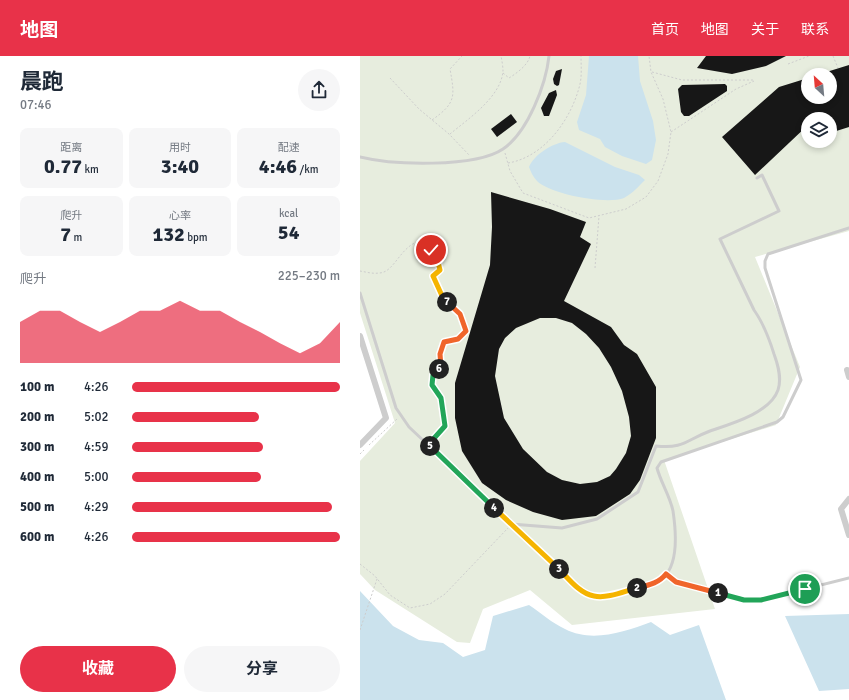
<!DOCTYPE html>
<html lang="zh">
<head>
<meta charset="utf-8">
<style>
	:root { --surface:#fff; --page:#f6f6f7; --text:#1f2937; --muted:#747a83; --accent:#e83249 }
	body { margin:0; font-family:Signika,"Noto Sans SC",sans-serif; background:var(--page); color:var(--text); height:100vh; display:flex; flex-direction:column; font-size:15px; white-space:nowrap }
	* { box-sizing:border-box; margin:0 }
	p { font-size:13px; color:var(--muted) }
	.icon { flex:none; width:22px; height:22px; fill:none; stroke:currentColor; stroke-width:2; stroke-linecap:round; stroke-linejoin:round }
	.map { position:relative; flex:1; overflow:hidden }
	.side { display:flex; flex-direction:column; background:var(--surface); width:360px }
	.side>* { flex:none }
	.needle { width:26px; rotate:334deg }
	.buttons { position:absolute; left:441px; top:12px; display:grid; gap:8px }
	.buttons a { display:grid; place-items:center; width:36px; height:36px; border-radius:50%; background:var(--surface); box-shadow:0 2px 6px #0003; font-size:20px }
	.pin { position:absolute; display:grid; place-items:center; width:34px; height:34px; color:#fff; margin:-17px; border:2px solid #fff; border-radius:50%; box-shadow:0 1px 4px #0007 }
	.km { position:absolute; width:20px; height:20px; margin:-10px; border-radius:50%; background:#222; color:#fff; font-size:11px; line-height:20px; text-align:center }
	.round { display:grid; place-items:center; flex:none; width:42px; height:42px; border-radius:21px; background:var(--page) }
	.head { display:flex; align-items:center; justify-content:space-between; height:68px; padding:0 20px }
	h1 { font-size:22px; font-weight:700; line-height:30px }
	.figures { display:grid; grid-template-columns:repeat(3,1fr); gap:6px; height:68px; padding:4px 20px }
	.figures div { display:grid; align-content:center; border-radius:8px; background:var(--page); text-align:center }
	.figures b { font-size:20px; font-weight:700 }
	.figures small { font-size:11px; font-weight:400 }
	.figures p { font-size:11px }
	.chart { height:112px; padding:8px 20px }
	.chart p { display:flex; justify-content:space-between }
	.chart svg { width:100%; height:72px; margin-top:4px; fill:var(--accent); opacity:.7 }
	.cta { display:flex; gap:8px; margin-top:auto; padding:8px 20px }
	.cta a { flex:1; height:46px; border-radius:24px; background:var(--accent); color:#fff; font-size:16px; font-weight:700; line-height:46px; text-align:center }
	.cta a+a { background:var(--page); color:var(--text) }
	ul { padding:0 20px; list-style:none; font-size:13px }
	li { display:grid; grid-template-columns:64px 48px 1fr; align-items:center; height:30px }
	li i { height:10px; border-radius:5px; background:var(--accent) }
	header { display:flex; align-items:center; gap:24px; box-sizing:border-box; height:56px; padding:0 20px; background:var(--accent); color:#fff }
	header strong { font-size:19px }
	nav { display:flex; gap:22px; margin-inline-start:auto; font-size:14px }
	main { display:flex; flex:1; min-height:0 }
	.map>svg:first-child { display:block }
	.green { fill:#e7edde; fill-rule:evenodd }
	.water { fill:#cbe2ed }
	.building { fill:#171717; fill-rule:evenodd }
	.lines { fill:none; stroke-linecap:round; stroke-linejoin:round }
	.path { stroke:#cdcdcd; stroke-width:1; stroke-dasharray:2 2; stroke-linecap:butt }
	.lane { stroke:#cdcdcd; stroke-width:3 }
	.street { stroke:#cdcdcd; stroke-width:6 }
	.split-1-casing { stroke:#fff; stroke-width:8 }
	.split-2-casing { stroke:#fff; stroke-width:8 }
	.split-3-casing { stroke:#fff; stroke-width:8 }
	.split-4-casing { stroke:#fff; stroke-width:8 }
	.split-5-casing { stroke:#fff; stroke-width:8 }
	.split-6-casing { stroke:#fff; stroke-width:8 }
	.split-7-casing { stroke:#fff; stroke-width:8 }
	.split-8-casing { stroke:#fff; stroke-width:8 }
	.split-1 { stroke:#22a559; stroke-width:5 }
	.split-2 { stroke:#f0652b; stroke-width:5 }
	.split-3 { stroke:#f5b400; stroke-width:5 }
	.split-4 { stroke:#f5b400; stroke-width:5 }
	.split-5 { stroke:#22a559; stroke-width:5 }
	.split-6 { stroke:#22a559; stroke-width:5 }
	.split-7 { stroke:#f0652b; stroke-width:5 }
	.split-8 { stroke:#f5b400; stroke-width:5 }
</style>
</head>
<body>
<header>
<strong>地图</strong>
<nav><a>首页</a><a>地图</a><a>关于</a><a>联系</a></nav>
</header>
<main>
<section class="side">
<div class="head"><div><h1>晨跑</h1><p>07:46</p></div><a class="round"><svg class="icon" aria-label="share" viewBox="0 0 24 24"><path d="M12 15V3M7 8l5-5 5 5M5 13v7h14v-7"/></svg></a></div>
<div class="figures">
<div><p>距离</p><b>0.77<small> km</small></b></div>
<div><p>用时</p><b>3:40</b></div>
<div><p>配速</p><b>4:46<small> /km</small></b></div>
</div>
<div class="figures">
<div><p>爬升</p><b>7<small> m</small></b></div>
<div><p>心率</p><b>132<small> bpm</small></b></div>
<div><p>kcal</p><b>54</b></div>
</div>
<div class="chart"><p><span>爬升</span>225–230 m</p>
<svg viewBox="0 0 160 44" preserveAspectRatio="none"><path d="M0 44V19L10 12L20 12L30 19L40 25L50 19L60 12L70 12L80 6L90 12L100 12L110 19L120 25L130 32L140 38L150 32L160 19V44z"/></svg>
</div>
<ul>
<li><b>100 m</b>4:26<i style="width:100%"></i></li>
<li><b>200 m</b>5:02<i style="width:61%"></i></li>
<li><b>300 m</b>4:59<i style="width:63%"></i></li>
<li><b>400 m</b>5:00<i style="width:62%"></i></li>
<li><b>500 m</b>4:29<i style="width:96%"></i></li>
<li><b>600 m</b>4:26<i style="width:100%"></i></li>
</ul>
<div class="cta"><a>收藏</a><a>分享</a></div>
</section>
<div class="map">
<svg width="489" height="644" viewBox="0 0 489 644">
	<rect width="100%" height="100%" fill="#fff"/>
	<!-- green -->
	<path class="green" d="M0 0H489V175L395 201 440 311 416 369 304 404 355 553 212 569 170 534 123 553 110 587 97 586 15 534 0 518V405L35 367 0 257ZM448 19H470V41H448ZM448 63H470V85H448Z"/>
	<!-- water -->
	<path class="water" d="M229 0H278L280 25 293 65 296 84 292 104 286 108 262 100 245 91 240 83 219 74 217 66 226 39Z
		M205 86 255 111 279 119 285 124C278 131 273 137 264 142 246 149 190 138 177 125 173 121 171 116 169 111 174 99 192 87 205 86Z
		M0 535 33 570 59 584 83 587 103 601 125 594 133 560 169 549C181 557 192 567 205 573 232 587 264 576 291 566L310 579 339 569 366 644H0Z
		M489 558V633L459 635 425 560Z"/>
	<!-- building -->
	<path class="building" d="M346 0H426L406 10 372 18 337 12Z
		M489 9V71L470 77V63H448V69L395 119 362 81 419 31 448 22V41H470V19L460 18Z
		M202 13 199 29 197 30 194 28 193 23 196 15Z
		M365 28 367 30V35L329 60H324L321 56 318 33 322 29Z
		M196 34 197 39 189 60H184L181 52 189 37Z
		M151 58 157 66 137 81 131 73Z
		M131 136 190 153 226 166 220 181 231 188 204 245 251 271 264 289 277 298 296 331V382L280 424 270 438 236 460 202 464 173 456 146 444 122 427 102 395 95 362V327L130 209 132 171ZM180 262H196L212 267 226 278 239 292 251 311 262 335 269 361 271 380 266 397 256 413 250 420 237 426 220 428 202 424 187 416 163 393 144 362 135 320 139 293 145 282 156 272Z"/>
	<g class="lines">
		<!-- path -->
		<path class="path" d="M473 0 478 12
			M428 8 449 0
			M292 16 322 24H394
			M143 17 149 22C157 17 168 9 170 0
			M30 22 59 53 89 78 110 100
			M72 64C96 47 95 41 90 13L102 0
			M311 76 376 33 394 25
			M90 78C108 63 141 41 143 15 143 11 142 5 141 0
			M145 97 150 115 163 137 229 162 266 153 286 141 298 125 308 98 311 76 303 43 291 16 289 0
			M148 107C185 101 212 62 220 28 222 19 221 9 221 0
			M235 212 239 160
			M0 215C6 216 13 218 19 217 36 217 41 184 67 184 71 194 77 203 80 214L73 220 83 242 100 258 106 275 98 283 83 287 80 298 81 311 73 319 72 329 81 342 85 370 71 385
			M9 389 37 363
			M0 398 4 394
			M0 508 15 520 30 539 50 552 70 548 85 538 148 472
			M0 574 17 523"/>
		<!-- lane -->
		<path class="lane" d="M0 101C32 109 115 112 143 93 168 76 186 28 189 0
			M0 237 36 352 49 371 222 534C241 544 251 538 271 533 282 531 294 530 303 522 319 508 316 475 313 455 310 440 301 427 297 412L301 406 417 366 423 361 441 324 405 212V205L408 198 489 172
			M151 468 202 472 237 463 278 436 296 390C324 393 326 384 350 375 371 368 410 357 418 334 422 322 418 309 414 298 409 282 404 268 394 254L360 183 419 155 402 119 397 122
			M306 518 316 525 384 544H401L489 522"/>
		<!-- street -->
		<path class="street" d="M0 280 26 362 0 389
			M487 314 489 321
			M489 443 481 453 489 479"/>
	</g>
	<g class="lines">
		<defs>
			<path id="split-1" d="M358 537 384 544H401L445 533"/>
			<path id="split-2" d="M277 532C289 529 299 527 306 518L316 526 358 537"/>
			<path id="split-3" d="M199 513C208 522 220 538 234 540 247 543 265 535 277 532"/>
			<path id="split-4" d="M134 452 199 513"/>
			<path id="split-5" d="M70 390 134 452"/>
			<path id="split-6" d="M70 390 68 389 85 370 81 342 72 329 73 319 79 313"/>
			<path id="split-7" d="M79 313 81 311 80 298 84 286 98 283 106 275 100 258 87 246"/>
			<path id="split-8" d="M71 194 78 206 80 214 73 220 83 242 87 246"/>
		</defs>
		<!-- split-1 casing -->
		<use href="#split-1" class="split-1-casing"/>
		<!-- split-2 casing -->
		<use href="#split-2" class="split-2-casing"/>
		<!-- split-3 casing -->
		<use href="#split-3" class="split-3-casing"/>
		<!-- split-4 casing -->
		<use href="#split-4" class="split-4-casing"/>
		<!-- split-5 casing -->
		<use href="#split-5" class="split-5-casing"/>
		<!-- split-6 casing -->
		<use href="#split-6" class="split-6-casing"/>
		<!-- split-7 casing -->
		<use href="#split-7" class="split-7-casing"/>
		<!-- split-8 casing -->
		<use href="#split-8" class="split-8-casing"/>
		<!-- split-1 -->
		<use href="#split-1" class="split-1"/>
		<!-- split-2 -->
		<use href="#split-2" class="split-2"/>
		<!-- split-3 -->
		<use href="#split-3" class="split-3"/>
		<!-- split-4 -->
		<use href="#split-4" class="split-4"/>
		<!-- split-5 -->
		<use href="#split-5" class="split-5"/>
		<!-- split-6 -->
		<use href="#split-6" class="split-6"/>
		<!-- split-7 -->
		<use href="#split-7" class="split-7"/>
		<!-- split-8 -->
		<use href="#split-8" class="split-8"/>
	</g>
</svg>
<div class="buttons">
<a><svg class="needle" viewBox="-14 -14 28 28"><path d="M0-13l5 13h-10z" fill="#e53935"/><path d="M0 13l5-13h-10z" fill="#747a83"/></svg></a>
<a><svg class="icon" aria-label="layers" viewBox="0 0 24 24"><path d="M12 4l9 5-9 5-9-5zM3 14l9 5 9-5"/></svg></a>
</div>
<div class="pin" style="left:445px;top:533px;background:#1e9e55"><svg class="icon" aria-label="arrive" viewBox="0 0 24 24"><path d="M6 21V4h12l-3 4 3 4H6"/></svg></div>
<div class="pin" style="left:71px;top:194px;background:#d93025"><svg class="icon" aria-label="check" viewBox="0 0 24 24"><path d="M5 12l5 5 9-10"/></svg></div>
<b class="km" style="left:358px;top:537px">1</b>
<b class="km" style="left:277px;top:532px">2</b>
<b class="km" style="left:199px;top:513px">3</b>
<b class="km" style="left:134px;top:452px">4</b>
<b class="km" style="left:70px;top:390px">5</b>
<b class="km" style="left:79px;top:313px">6</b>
<b class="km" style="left:87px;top:246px">7</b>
</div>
</main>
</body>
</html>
